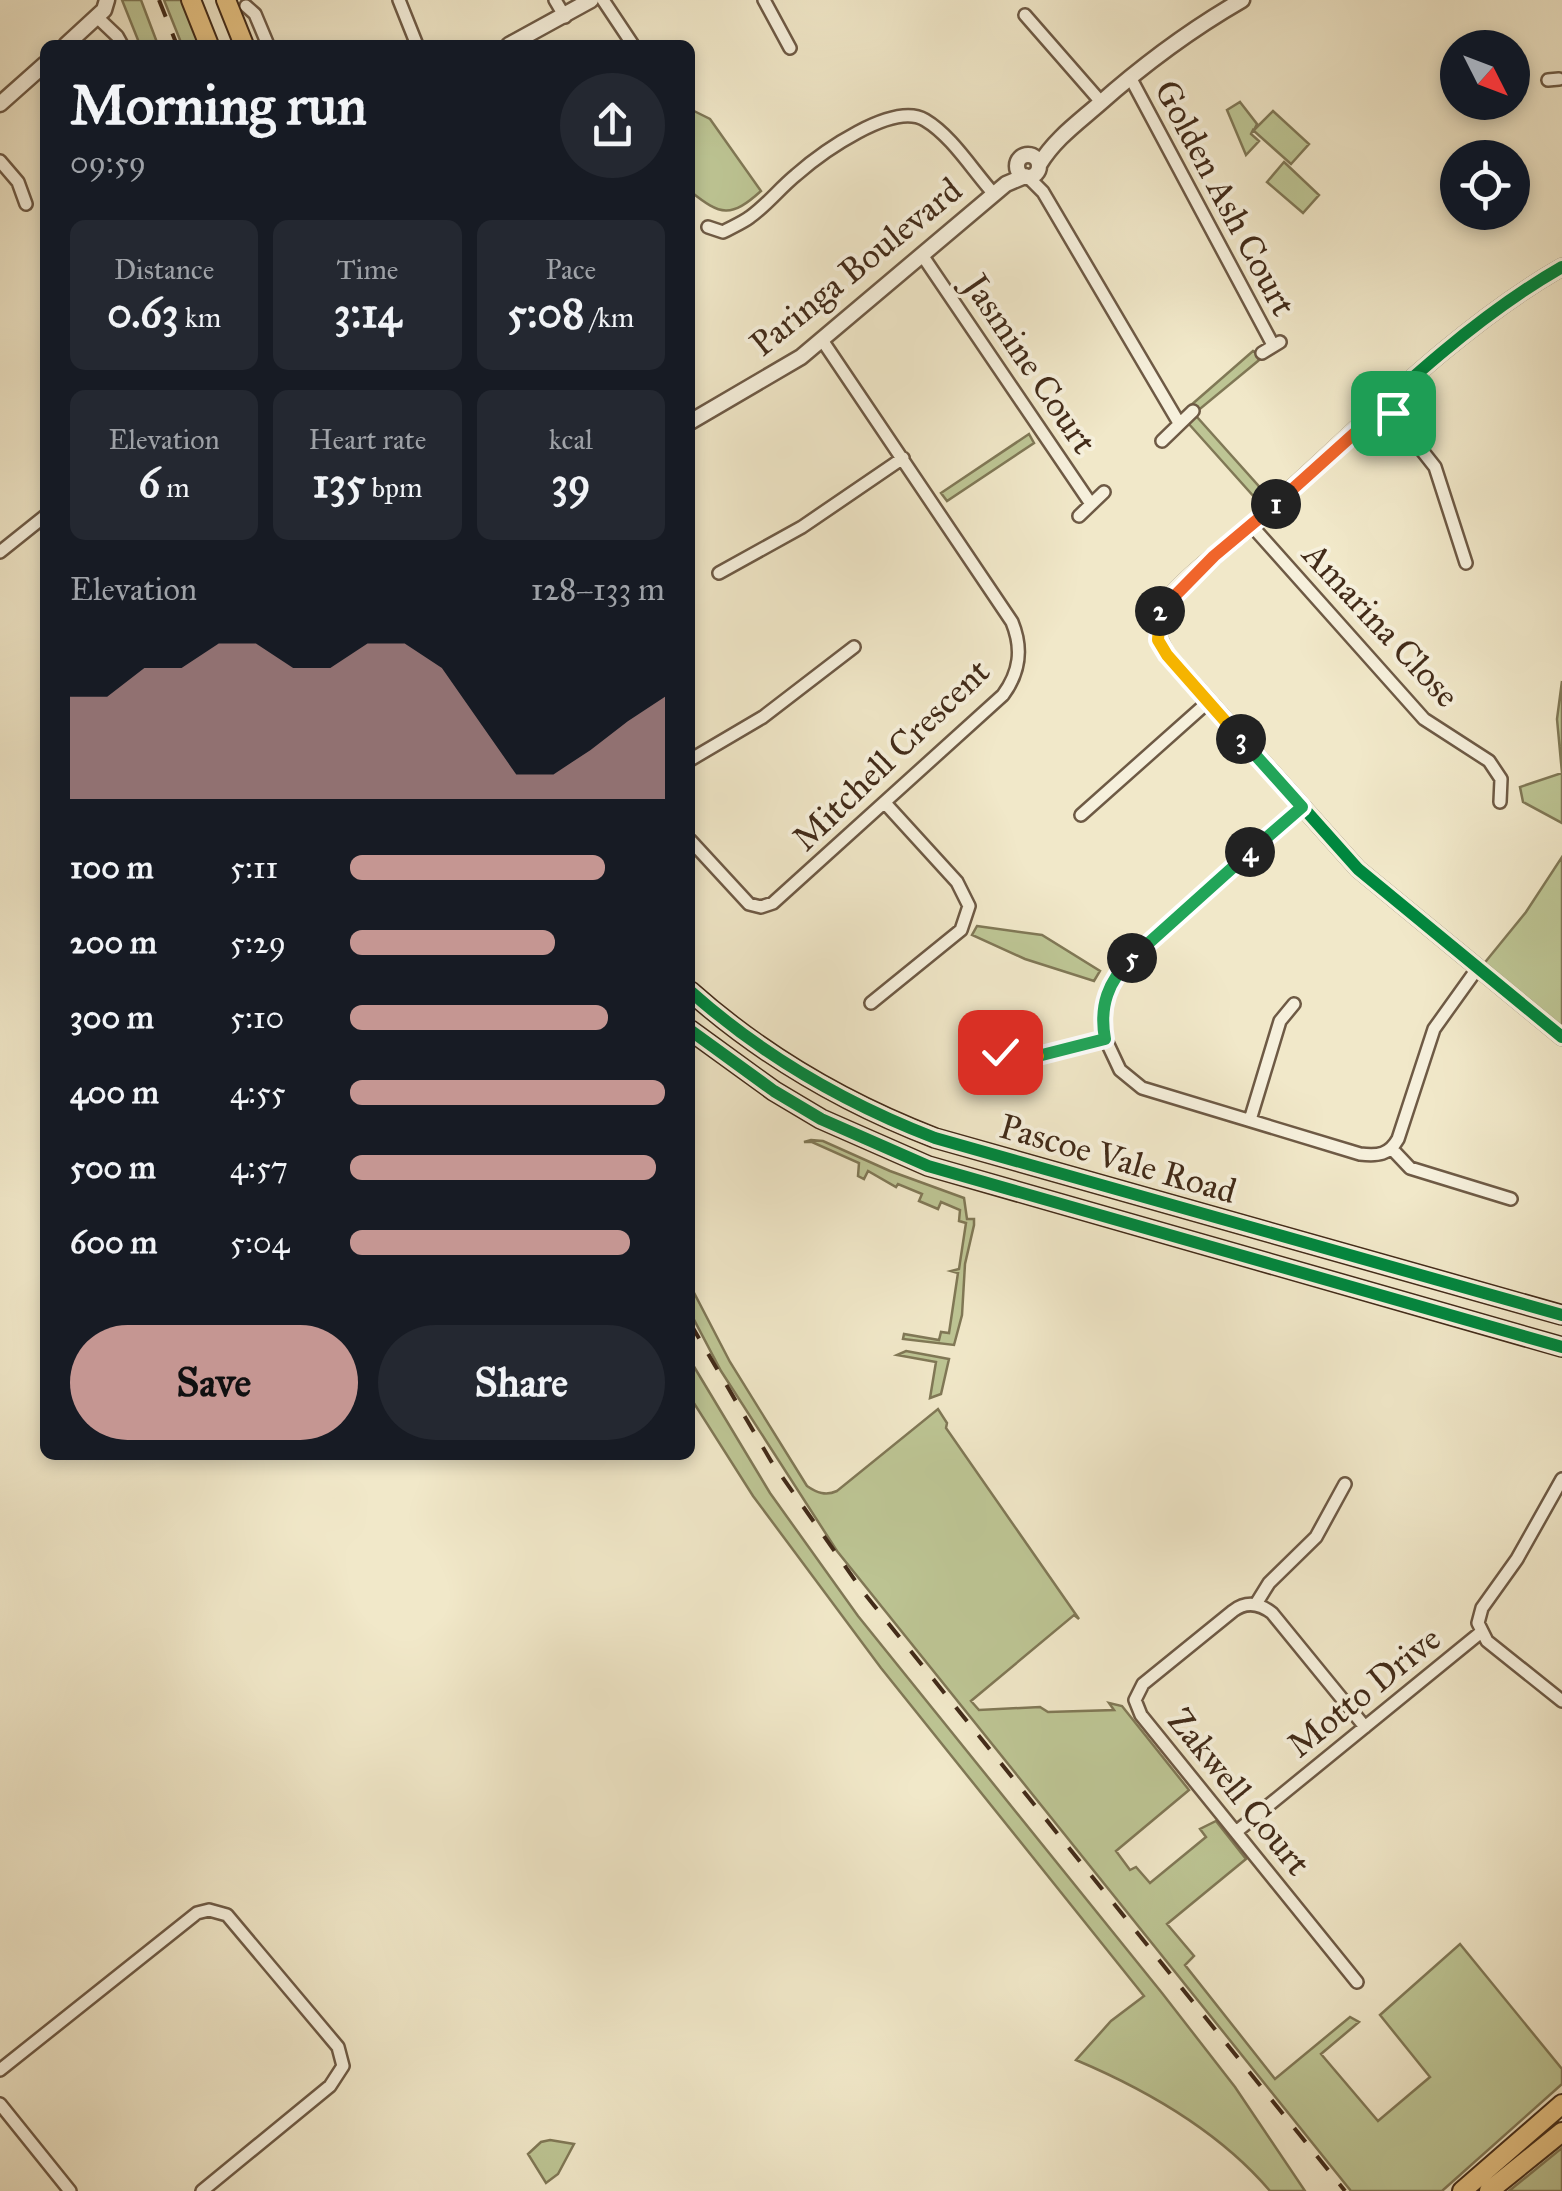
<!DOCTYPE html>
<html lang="en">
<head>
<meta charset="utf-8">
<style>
	:root { --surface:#171b24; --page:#242831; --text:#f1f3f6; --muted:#9ea1a6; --accent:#c59692 }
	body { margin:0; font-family:"IM FELL Great Primer",serif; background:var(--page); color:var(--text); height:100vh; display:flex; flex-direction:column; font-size:38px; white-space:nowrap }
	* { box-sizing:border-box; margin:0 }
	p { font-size:32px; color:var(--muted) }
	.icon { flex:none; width:55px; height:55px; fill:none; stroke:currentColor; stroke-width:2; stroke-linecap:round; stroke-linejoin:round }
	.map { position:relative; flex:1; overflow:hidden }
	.details { position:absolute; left:40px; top:40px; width:655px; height:1420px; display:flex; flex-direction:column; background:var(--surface); border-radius:15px; box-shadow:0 5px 15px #0003 }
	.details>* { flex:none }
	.needle { width:65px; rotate:132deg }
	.tools { position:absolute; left:1440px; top:30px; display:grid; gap:20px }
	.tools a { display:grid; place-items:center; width:90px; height:90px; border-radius:50%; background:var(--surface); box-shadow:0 5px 15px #0003; font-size:50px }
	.pin { position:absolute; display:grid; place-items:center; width:85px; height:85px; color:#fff; margin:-42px; border-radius:20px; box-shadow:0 5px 15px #0006 }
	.km { position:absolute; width:50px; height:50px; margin:-25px; border-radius:50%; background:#222; color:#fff; font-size:28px; line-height:50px; text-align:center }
	.round { display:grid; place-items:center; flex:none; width:105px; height:105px; border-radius:52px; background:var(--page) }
	.overview { display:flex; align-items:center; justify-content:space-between; height:170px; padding:0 30px }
	h1 { font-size:55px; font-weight:800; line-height:75px }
	.metrics { display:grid; grid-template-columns:repeat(3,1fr); gap:15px; height:170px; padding:10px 30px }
	.metrics div { display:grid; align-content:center; border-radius:15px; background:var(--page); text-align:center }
	.metrics b { font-size:42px; font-weight:800 }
	.metrics small { font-size:28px; font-weight:400 }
	.metrics p { font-size:28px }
	.chart { height:280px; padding:20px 30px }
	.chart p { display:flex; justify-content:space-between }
	.chart svg { width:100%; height:180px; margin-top:10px; fill:var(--accent); opacity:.7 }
	.button { display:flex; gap:20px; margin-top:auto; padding:20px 30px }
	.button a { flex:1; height:115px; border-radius:60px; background:var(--accent); color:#111; font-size:40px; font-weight:800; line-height:115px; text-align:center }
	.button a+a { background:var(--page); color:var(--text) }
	ul { padding:0 30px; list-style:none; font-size:32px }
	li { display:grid; grid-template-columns:160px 120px 1fr; align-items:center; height:75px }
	li i { height:25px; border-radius:12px; background:var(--accent) }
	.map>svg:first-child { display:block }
	.green { fill:#bdc594; stroke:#807856; stroke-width:2.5 }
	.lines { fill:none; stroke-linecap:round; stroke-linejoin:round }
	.minor-casing { stroke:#6e5a45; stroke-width:16 }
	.tertiary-casing { stroke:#6e5a45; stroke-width:19 }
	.primary-casing { stroke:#422b19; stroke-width:22 }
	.minor { stroke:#f6f0dc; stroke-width:11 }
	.tertiary { stroke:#f6f0dc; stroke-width:14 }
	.primary { stroke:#e8c484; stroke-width:18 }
	.rail { stroke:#422b19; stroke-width:4; stroke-dasharray:18 18; stroke-linecap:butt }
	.cycleway-casing { stroke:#f6f0dc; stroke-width:19 }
	.cycleway { stroke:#00873e; stroke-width:12 }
	.split-1-casing { stroke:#fff; stroke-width:20 }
	.split-2-casing { stroke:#fff; stroke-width:20 }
	.split-3-casing { stroke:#fff; stroke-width:20 }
	.split-4-casing { stroke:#fff; stroke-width:20 }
	.split-5-casing { stroke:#fff; stroke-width:20 }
	.split-6-casing { stroke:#fff; stroke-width:20 }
	.split-7-casing { stroke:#fff; stroke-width:20 }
	.split-1 { stroke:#f0652b; stroke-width:12 }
	.split-2 { stroke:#f0652b; stroke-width:12 }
	.split-3 { stroke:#f5b400; stroke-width:12 }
	.split-4 { stroke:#22a559; stroke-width:12 }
	.split-5 { stroke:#22a559; stroke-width:12 }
	.split-6 { stroke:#22a559; stroke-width:12 }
	.split-7 { stroke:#f5b400; stroke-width:12 }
	.labels { text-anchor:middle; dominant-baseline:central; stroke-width:8; stroke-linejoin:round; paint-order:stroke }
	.street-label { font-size:35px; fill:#422b19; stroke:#f6f0dc }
</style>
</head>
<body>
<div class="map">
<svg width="1562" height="2191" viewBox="0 0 1562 2191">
	<rect width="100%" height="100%" fill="#f1e8c9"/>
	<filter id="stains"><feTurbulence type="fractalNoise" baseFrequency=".002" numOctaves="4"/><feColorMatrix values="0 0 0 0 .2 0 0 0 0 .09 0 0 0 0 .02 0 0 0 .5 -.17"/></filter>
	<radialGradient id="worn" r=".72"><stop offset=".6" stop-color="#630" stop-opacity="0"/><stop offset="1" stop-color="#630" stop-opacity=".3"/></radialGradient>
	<!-- green -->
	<path class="green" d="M122 0H141L158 45H140Z
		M164 0H182L199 45H182Z
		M1240 102 1257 124 1254 130 1273 111 1309 144 1291 164 1253 130 1251 134 1259 141 1246 155 1227 110Z
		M690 109 710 119 761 191C731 218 721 216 690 191Z
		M1284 162 1319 195 1303 213 1267 182Z
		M1253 351 1264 356 1195 413 1190 406Z
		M1190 414 1197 417 1264 492 1256 499 1188 423Z
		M1029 434 1034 443 947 501 941 493Z
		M1562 681V823L1523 802 1520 787 1562 773 1557 719Z
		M1562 857V1031L1482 966 1526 912Z
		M977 926 1042 935 1100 971 1094 981 1025 959 972 935Z
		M811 1140 823 1141 890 1171 964 1198 967 1219H974V1225L965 1264 962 1315 954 1345 903 1339 904 1334 939 1340 941 1332 949 1333 958 1273 951 1271 959 1269 966 1223 959 1221 960 1210 941 1202 938 1209 919 1201 922 1194 898 1184 896 1187 868 1171 864 1179 858 1176 859 1163 812 1142H804Z
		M690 1285 730 1362 807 1486C817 1493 826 1496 837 1491L938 1409 947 1423 946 1428 1079 1619 1074 1615 971 1701 979 1710 1040 1707 1048 1712 1114 1710 1109 1703 1122 1706 1189 1790 1116 1851 1130 1870 1136 1867 1150 1883 1206 1837 1200 1829 1216 1821 1246 1859 1167 1924 1194 1956 1185 1965 1275 2079 1350 2017 1359 2022 1321 2054 1378 2121 1430 2077 1380 2015 1460 1944 1562 2069V2084L1442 2191H1351L837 1551 721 1371 690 1312Z
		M906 1351 949 1359 941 1394 930 1398 936 1362 897 1355Z
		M690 1360 770 1493 858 1616 1162 1993 1235 2087 1305 2191H1270C1219 2131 1147 2090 1076 2060L1111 2021 1144 1996 881 1668 753 1496 690 1397Z
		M550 2140 574 2144 558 2174 546 2183 528 2154 541 2142Z
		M1562 2148V2191H1509Z"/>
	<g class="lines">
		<defs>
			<path id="minor" d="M399 0 417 45
				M555 0 565 17
				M603 0 633 45
				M764 0 790 48
				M246 6 255 14 268 45
				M1025 15 1101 102
				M97 17 117 36 122 45
				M1130 77 1273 345
				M1548 80 1559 79
				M0 161 18 182 26 204
				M1027 176 1043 192 1179 423
				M708 227 723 232C732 227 742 223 750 217 767 205 780 188 796 175 821 153 893 101 925 120 952 136 973 171 994 194
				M922 255 1091 504
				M1262 353 1280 342
				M1386 405 1435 467 1466 563
				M1162 441 1193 411
				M1079 516 1104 492
				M1251 525 1424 719 1489 761 1501 779 1500 802
				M0 552 45 516
				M719 573 802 527 903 458
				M690 760 763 717 854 647
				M1301 807 1122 968 1110 985 1103 1007 1104 1036 1120 1070 1142 1088 1360 1154C1378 1156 1389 1155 1398 1139L1434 1029 1477 969
				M1081 815 1208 702
				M690 840 749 904 761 907 773 903 1003 695C1020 672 1023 649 1012 622L822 340
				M871 1003 961 930 969 906 957 882 885 803
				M1003 1064 1105 1039
				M1250 1120 1280 1021 1294 1004
				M1392 1149 1410 1168 1511 1199
				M1562 1479 1517 1559 1482 1608 1478 1623 1487 1641 1562 1701
				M1256 1604 1269 1583 1316 1537 1345 1484
				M1236 1832 1480 1633
				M1357 1982 1141 1715 1135 1700 1143 1684 1233 1611C1246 1601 1259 1603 1272 1613L1365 1727
				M0 2070 197 1913 209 1910 227 1915 338 2047 343 2066 330 2086 202 2191
				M0 2104 70 2191"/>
			<path id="tertiary" d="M66 45 104 10 107 0
				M509 45 591 0
				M0 104 45 64
				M1017 166a11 11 0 1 1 22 0a11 11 0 1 1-22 0Z
				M1039 165C1054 140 1076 124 1098 105 1143 65 1190 30 1242 0
				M1562 267C1450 331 1352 436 1255 522 1235 540 1168 590 1160 611 1153 627 1159 641 1167 655L1358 869 1562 1037
				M690 422 801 357 1006 184 1025 176"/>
			<path id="primary" d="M191 0 209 45
				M226 0 244 45
				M690 991C763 1056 844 1103 935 1138L1562 1315
				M690 1030 774 1091 821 1119 928 1166 1562 1347
				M1462 2191 1562 2104
				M1489 2191 1562 2132"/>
		</defs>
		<!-- minor casing -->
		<use href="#minor" class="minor-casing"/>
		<!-- tertiary casing -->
		<use href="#tertiary" class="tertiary-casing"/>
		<!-- primary casing -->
		<use href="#primary" class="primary-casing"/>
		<!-- minor -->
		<use href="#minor" class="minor"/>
		<!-- tertiary -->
		<use href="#tertiary" class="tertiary"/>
		<!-- primary -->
		<use href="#primary" class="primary"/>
		<!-- rail -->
		<path class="rail" d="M159 0 177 45
			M690 1323 771 1461 864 1593 1345 2191"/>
		<defs>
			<path id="cycleway" d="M1562 267C1450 331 1352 436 1255 522 1235 540 1168 590 1160 611 1153 627 1159 641 1167 655L1358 869 1562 1037
				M690 991C763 1056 844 1103 935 1138L1562 1315
				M690 1030 774 1091 821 1119 928 1166 1562 1347"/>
		</defs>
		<!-- cycleway casing -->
		<use href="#cycleway" class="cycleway-casing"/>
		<!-- cycleway -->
		<use href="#cycleway" class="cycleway"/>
	</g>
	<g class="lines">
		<defs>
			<path id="split-1" d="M1276 504 1386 405 1393 413"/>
			<path id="split-2" d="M1160 611 1214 556 1276 504"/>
			<path id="split-3" d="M1160 611 1158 640 1167 655 1241 739"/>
			<path id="split-4" d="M1241 739 1302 807 1250 852"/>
			<path id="split-5" d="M1132 958 1250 852"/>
			<path id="split-6" d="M1038 1056 1105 1039C1099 1006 1108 981 1132 958"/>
			<path id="split-7" d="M1000 1052 1004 1064 1038 1056"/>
		</defs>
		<!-- split-1 casing -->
		<use href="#split-1" class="split-1-casing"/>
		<!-- split-2 casing -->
		<use href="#split-2" class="split-2-casing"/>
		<!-- split-3 casing -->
		<use href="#split-3" class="split-3-casing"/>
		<!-- split-4 casing -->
		<use href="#split-4" class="split-4-casing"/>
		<!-- split-5 casing -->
		<use href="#split-5" class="split-5-casing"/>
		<!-- split-6 casing -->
		<use href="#split-6" class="split-6-casing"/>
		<!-- split-7 casing -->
		<use href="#split-7" class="split-7-casing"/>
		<!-- split-1 -->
		<use href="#split-1" class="split-1"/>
		<!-- split-2 -->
		<use href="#split-2" class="split-2"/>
		<!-- split-3 -->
		<use href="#split-3" class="split-3"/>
		<!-- split-4 -->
		<use href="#split-4" class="split-4"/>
		<!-- split-5 -->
		<use href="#split-5" class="split-5"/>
		<!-- split-6 -->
		<use href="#split-6" class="split-6"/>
		<!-- split-7 -->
		<use href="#split-7" class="split-7"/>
	</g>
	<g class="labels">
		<!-- street labels -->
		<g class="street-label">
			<text transform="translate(1225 198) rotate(62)">Golden Ash Court</text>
			<text transform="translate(856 267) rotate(-39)">Paringa Boulevard</text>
			<text transform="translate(1030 364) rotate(56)">Jasmine Court</text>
			<text transform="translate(1381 625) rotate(47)">Amarina Close</text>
			<text transform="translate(891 755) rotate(-44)">Mitchell Crescent</text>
			<text transform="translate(1118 1159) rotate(16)">Pascoe Vale Road</text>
			<text transform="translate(1364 1692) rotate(-39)">Motto Drive</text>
			<text transform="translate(1239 1792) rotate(51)">Zakwell Court</text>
		</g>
	</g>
	<rect width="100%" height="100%" filter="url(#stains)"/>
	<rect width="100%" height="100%" fill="url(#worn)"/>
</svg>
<div class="tools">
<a><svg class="needle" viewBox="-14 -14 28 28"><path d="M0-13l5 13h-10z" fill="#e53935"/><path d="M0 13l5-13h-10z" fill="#9ea1a6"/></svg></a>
<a><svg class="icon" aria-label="locate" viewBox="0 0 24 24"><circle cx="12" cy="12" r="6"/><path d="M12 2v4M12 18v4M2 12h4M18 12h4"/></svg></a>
</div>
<div class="pin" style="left:1393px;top:413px;background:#1e9e55"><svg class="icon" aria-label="arrive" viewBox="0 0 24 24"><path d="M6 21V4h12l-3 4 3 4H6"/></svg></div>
<div class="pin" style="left:1000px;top:1052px;background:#d93025"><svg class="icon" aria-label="check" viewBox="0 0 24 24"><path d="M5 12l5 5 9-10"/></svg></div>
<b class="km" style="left:1276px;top:504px">1</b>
<b class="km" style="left:1160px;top:611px">2</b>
<b class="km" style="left:1241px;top:739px">3</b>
<b class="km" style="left:1250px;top:852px">4</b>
<b class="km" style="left:1132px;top:958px">5</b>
<section class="details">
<div class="overview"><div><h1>Morning run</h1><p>09:59</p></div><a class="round"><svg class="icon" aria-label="share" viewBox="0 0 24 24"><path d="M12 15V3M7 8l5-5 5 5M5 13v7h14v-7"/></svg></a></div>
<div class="metrics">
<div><p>Distance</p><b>0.63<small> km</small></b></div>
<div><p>Time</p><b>3:14</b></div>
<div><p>Pace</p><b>5:08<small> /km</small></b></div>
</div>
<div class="metrics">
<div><p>Elevation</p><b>6<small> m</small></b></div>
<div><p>Heart rate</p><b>135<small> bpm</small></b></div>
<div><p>kcal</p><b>39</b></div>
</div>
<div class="chart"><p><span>Elevation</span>128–133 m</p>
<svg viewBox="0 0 160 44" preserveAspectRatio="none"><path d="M0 44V19L10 19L20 12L30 12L40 6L50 6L60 12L70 12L80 6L90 6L100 12L110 25L120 38L130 38L140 32L150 25L160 19V44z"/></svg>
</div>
<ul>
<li><b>100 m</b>5:11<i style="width:81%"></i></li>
<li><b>200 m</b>5:29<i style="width:65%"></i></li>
<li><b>300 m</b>5:10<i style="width:82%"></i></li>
<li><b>400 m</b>4:55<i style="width:100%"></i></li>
<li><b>500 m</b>4:57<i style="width:97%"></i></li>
<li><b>600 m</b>5:04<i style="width:89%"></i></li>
</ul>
<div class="button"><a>Save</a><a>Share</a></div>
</section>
</div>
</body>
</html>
